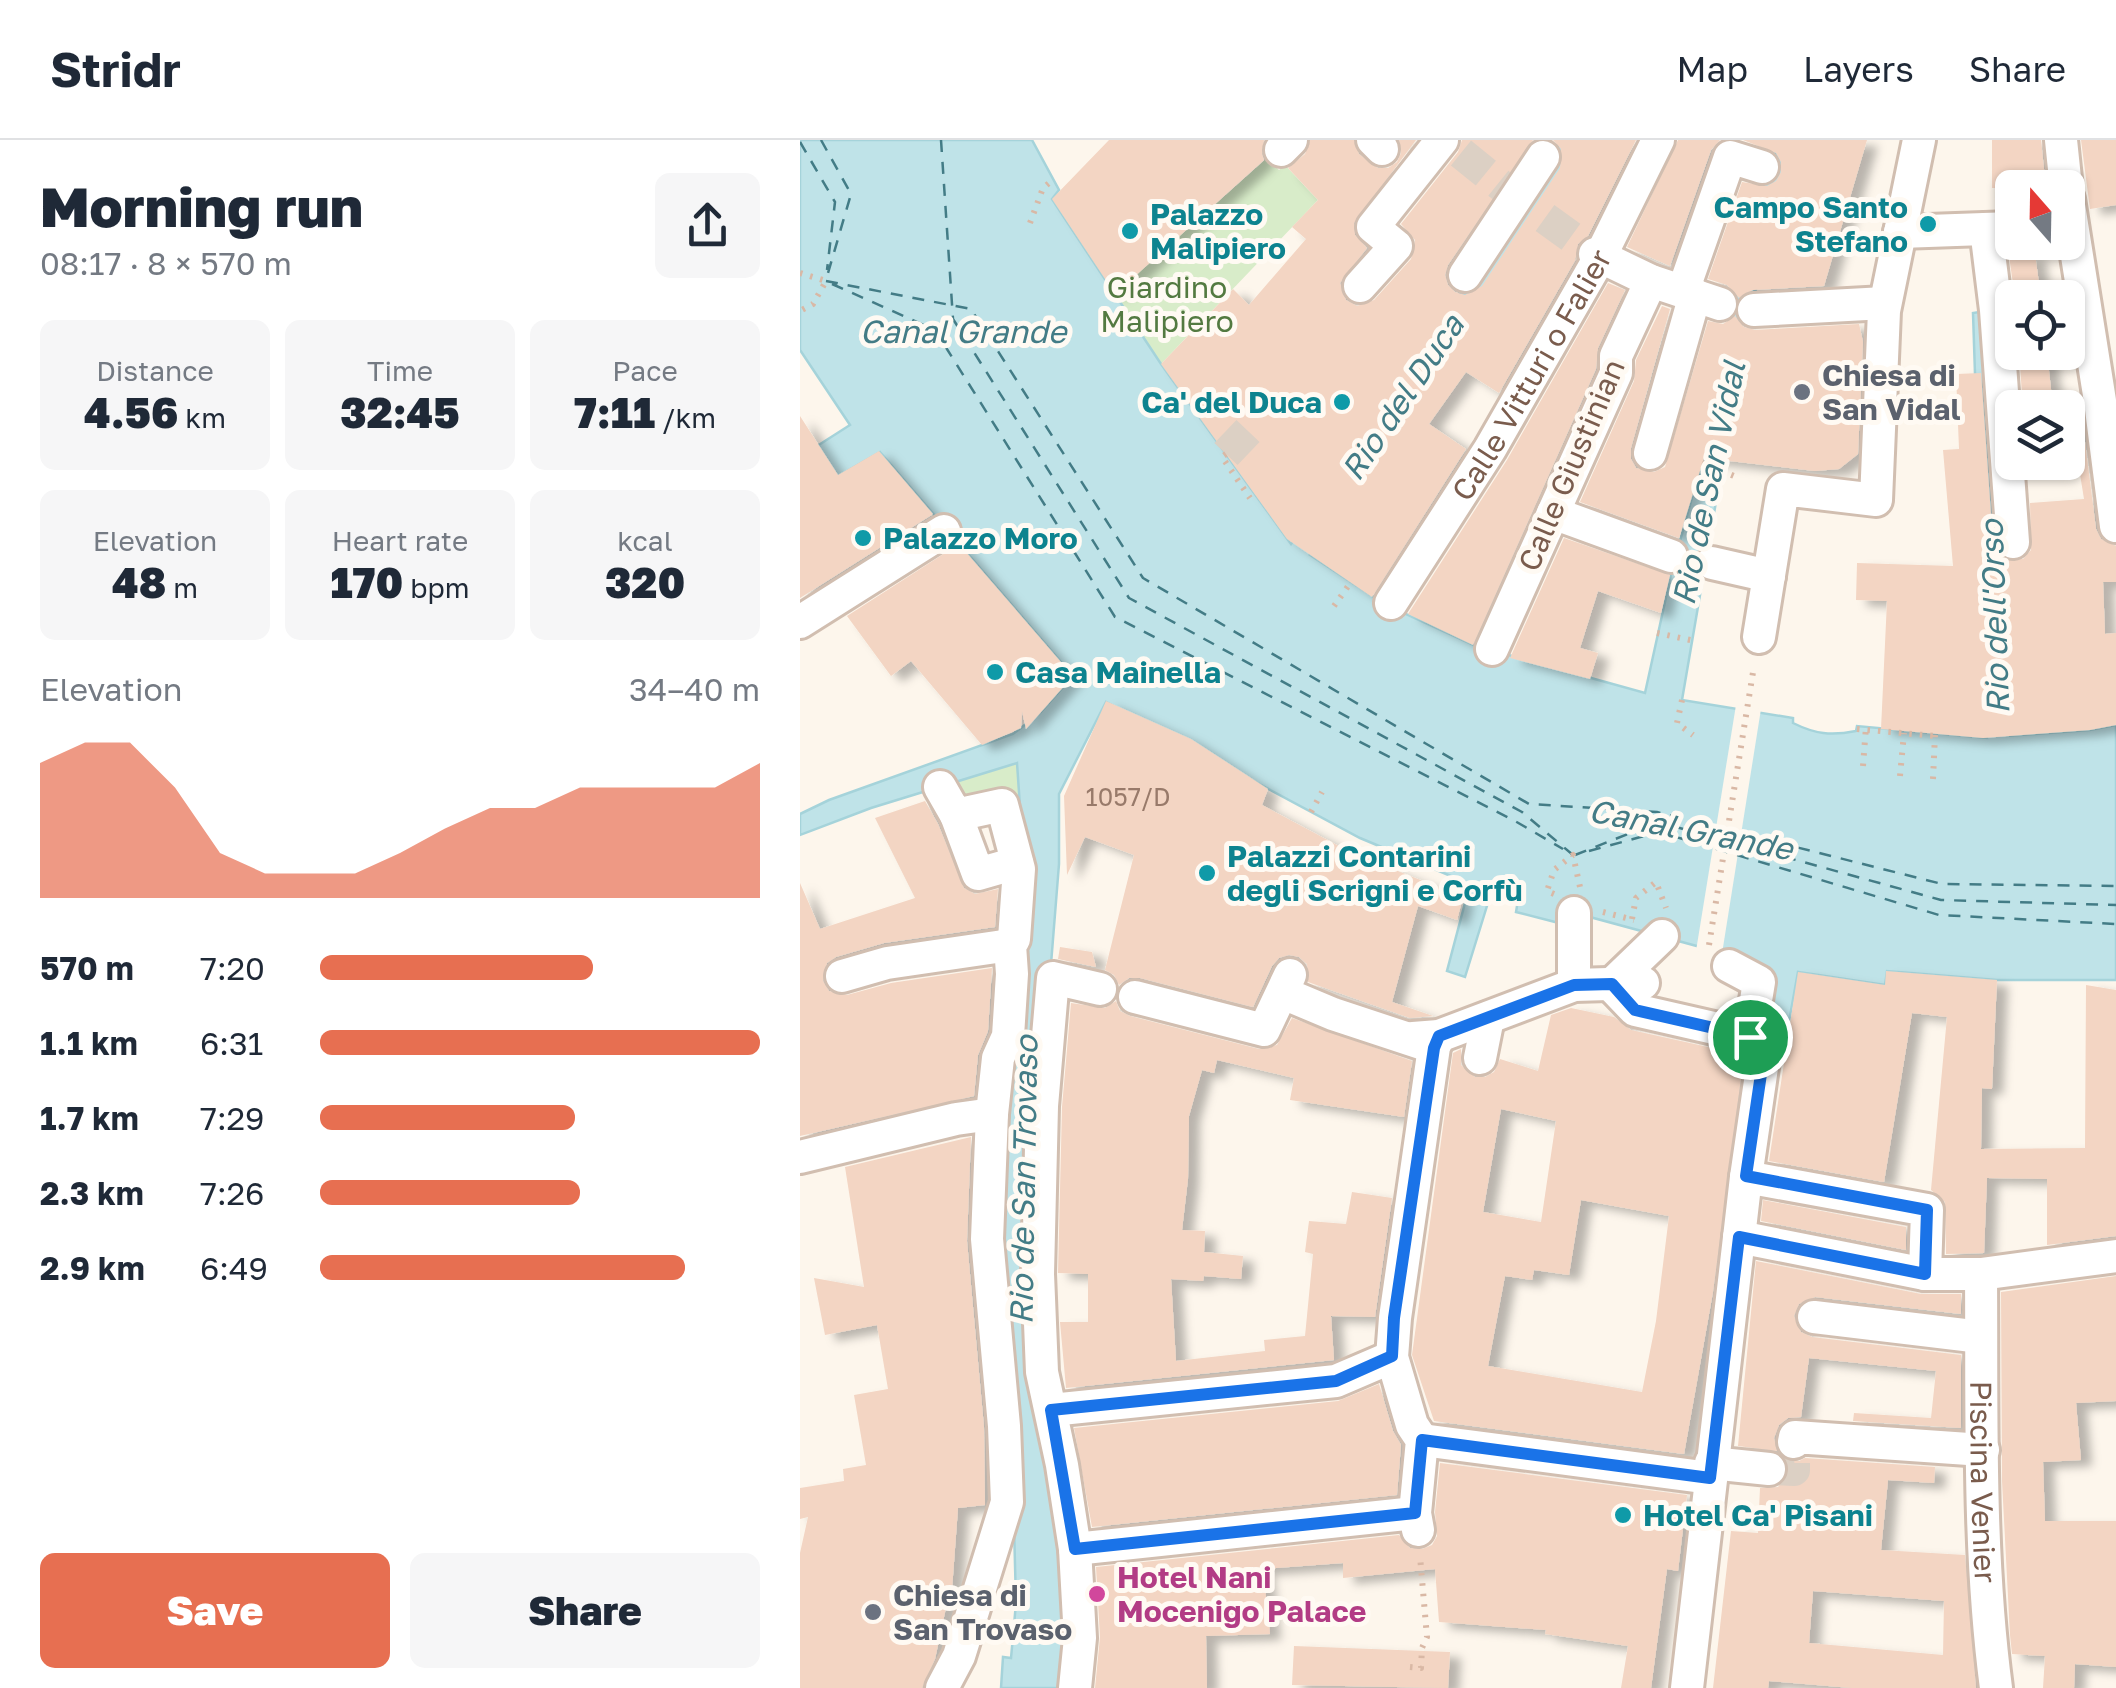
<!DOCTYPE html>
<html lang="en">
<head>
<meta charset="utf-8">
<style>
	:root { --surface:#fff; --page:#f6f6f7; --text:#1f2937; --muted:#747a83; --line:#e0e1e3; --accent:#e76f51 }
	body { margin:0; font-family:"Golos Text",sans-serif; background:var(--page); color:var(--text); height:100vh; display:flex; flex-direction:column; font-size:38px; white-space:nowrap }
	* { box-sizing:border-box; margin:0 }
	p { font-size:32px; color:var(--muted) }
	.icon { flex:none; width:55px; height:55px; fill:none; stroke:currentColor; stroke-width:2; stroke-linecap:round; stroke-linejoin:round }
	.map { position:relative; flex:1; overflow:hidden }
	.side { display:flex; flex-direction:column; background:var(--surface); width:800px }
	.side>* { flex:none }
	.needle { width:65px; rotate:340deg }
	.fabs { position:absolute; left:1195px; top:30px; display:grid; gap:20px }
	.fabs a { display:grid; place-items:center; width:90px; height:90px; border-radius:15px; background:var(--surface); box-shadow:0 2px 8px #0004; font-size:50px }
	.pin { position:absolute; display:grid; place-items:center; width:85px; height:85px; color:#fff; margin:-42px; border:5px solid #fff; border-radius:50%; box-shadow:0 2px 10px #0007 }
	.round { display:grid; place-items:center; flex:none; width:105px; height:105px; border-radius:15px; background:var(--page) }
	.summary { display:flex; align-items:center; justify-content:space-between; height:170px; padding:0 40px }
	h1 { font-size:55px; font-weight:800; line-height:75px }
	.stats { display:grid; grid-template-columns:repeat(3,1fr); gap:15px; height:170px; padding:10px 40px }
	.stats div { display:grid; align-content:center; border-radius:15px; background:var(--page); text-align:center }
	.stats b { font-size:42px; font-weight:800 }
	.stats small { font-size:28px; font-weight:400 }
	.stats p { font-size:28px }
	.chart { height:280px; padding:20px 40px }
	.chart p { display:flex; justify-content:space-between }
	.chart svg { width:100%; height:180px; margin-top:10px; fill:var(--accent); opacity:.7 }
	.cta { display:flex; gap:20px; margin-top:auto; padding:20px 40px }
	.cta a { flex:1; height:115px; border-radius:15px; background:var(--accent); color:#fff; font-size:40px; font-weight:800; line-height:115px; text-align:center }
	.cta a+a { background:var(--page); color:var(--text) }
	ul { padding:0 40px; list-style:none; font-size:32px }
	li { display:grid; grid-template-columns:160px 120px 1fr; align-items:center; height:75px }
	li i { height:25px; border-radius:12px; background:var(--accent) }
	header { display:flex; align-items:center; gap:60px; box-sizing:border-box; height:140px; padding:0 50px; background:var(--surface); border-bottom:2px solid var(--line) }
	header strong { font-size:48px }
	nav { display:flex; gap:55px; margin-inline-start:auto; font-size:35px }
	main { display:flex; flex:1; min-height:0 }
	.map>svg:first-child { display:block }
	.green { fill:#d8ecc9 }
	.water { fill:#bfe3e8; stroke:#a5d3da; stroke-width:2.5 }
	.pier { fill:#fdf6ec }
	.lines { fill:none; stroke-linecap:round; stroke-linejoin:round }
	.ferry { stroke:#437c86; stroke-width:2.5; stroke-dasharray:12 10; stroke-linecap:butt }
	.building { fill:#f3d5c3; fill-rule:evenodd; filter:url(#shadow) }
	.street-tunnel { stroke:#dcd0c4; stroke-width:32; stroke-dasharray:32 16; stroke-linecap:butt }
	.street-casing { stroke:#d1beb0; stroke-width:38 }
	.path { stroke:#d9b8a5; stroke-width:6; stroke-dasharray:2.5 8; stroke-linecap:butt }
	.street { stroke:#fff; stroke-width:32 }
	.route-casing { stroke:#fff; stroke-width:20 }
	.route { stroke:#1a73e8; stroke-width:12 }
	.culture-dot { fill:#0f9aa8; stroke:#fffaf3; stroke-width:4 }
	.worship-dot { fill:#6b7280; stroke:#fffaf3; stroke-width:4 }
	.hotel-dot { fill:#d1479c; stroke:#fffaf3; stroke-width:4 }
	.labels { text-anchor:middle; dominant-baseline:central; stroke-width:10; stroke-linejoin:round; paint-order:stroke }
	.number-label { font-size:25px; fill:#987a6a }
	.culture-label { font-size:30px; font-weight:bold; fill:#0d838f; stroke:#fffaf3; text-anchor:start }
	.park-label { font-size:30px; fill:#537a41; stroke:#fffaf3 }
	.street-label { font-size:30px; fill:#7a5c4d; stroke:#fffaf3 }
	.worship-label { font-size:30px; font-weight:bold; fill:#5b616d; stroke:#fffaf3; text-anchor:start }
	.hotel-label { font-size:30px; font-weight:bold; fill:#b23c85; stroke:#fffaf3; text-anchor:start }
	.water-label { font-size:32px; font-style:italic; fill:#437c86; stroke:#fffaf3 }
</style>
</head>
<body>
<header>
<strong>Stridr</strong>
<nav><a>Map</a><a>Layers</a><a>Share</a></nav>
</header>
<main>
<section class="side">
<div class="summary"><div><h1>Morning run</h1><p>08:17 · 8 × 570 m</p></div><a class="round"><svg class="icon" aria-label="share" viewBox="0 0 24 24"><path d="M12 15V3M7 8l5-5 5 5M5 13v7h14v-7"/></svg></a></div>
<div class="stats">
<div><p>Distance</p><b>4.56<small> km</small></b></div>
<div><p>Time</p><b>32:45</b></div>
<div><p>Pace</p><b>7:11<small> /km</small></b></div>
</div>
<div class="stats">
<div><p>Elevation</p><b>48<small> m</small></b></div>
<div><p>Heart rate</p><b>170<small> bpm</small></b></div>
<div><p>kcal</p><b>320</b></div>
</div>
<div class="chart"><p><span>Elevation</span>34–40 m</p>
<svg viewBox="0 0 160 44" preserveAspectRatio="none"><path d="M0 44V11L10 6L20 6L30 17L40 33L50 38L60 38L70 38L80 33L90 27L100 22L110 22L120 17L130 17L140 17L150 17L160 11V44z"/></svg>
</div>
<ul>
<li><b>570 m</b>7:20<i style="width:62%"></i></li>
<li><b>1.1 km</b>6:31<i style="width:100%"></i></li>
<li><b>1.7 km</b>7:29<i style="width:58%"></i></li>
<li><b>2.3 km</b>7:26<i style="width:59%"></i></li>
<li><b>2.9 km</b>6:49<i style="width:83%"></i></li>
</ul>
<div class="cta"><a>Save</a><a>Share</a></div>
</section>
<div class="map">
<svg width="1316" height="1548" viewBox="0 0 1316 1548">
	<defs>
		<filter id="shadow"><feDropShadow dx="11" dy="6" stdDeviation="5" flood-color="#0004"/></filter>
	</defs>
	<rect width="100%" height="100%" fill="#fdf6ec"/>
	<!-- green -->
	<path class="green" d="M467 18 479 30 485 25 518 60 361 224 315 154Z
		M217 622 222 710 209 652 165 666 144 644Z"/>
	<!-- water -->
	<path class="water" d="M0 0H232L259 50 252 59 361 224 491 404 762 0H782L510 415 586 465 676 506 845 553 872 430 900 329 926 208 929 174 952 99 973 0H996L959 142 942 183 923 321 882 560 993 578V583C1015 594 1031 596 1056 591L1057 586 1187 598 1173 173 1192 170 1205 413 1207 596 1290 590 1316 585V840H1197L1087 831 1085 845 998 832 988 887 965 884 971 836 904 808 775 773 763 784 716 772 718 760 691 753 665 837 647 831 670 744 560 698 306 562 259 654V724L238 987 264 1441V1548H201L203 1517 211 1518 216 1463 213 1347 193 1097 224 725 217 623 71 668 0 695V674L29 660 213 594 239 574 273 536 80 312 0 358V317L50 285 0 210Z"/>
	<!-- pier -->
	<path class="pier" d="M936 565 961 569 921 820 896 811Z"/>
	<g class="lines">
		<!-- ferry -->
		<path class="ferry" d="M21 0 51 54 26 140
			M141 0 153 179 329 458 722 672 773 715
			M0 2 35 62 27 130
			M26 141 171 169 343 438 729 664 857 672 1142 744 1316 746
			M32 144 135 190 315 477 715 681 763 709
			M789 711 859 692 1139 775 1316 784
			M775 715 858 682 1141 760 1316 765"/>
	</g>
	<!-- building -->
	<path class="building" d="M309 0H464L462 14 464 20 315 154 252 59Z
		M510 0H554L559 14 578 28H588L597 22 601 13 599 0H616L554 83 555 95 567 108 540 143 546 160 557 166 574 160 611 119 615 100 601 84 658 12 662 0H733L648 125 645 135 648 145 655 152 665 155 682 146 760 28 761 9 753 0H836L788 96 778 104 776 119 699 253 666 232 629 284 666 309 572 457 487 399 361 224 433 149 449 165 506 99 492 87 518 60 488 28 505 14Z
		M878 0H920L911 10 870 126 827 107Z
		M943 0H1067L1024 146 953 150 939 158 927 145 908 139 942 42 967 46 976 41 981 32V22L976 13Z
		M1192 0H1241L1246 48H1192Z
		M1281 0H1316V65L1290 69Z
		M1235 114 1241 158H1215L1209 116Z
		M808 143 825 150 798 208 796 229 673 505 608 474 707 320Z
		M862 166 870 169 831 308V319L836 328 854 332 865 327 908 181 923 184 935 176 944 187 955 190 1059 184 1063 202 1058 314 1039 329 1015 331 904 318 879 398 780 362 834 241 836 220Z
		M1219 212H1247L1253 268H1223Z
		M1181 233 1193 403 1197 414 1205 420 1223 419 1231 410 1230 363 1284 359 1275 303 1268 304V264L1280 262 1296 389 1301 399 1316 406V442H1303L1305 494 1316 493V585L1290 590 1183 598 1081 589 1087 461 1056 460 1057 423 1153 426 1143 310 1159 309 1156 234Z
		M0 276 38 335 79 311 133 374 0 458Z
		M764 398 870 435 861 473 798 451 780 508 798 513 790 539 710 518Z
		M159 404 273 536 226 589 222 571 221 588 182 605 111 521 91 536 47 476Z
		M306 561 391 599 468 649 462 665 550 712 663 757 657 780 618 766 592 862 633 876 610 878 508 842 507 824 499 817 489 815 479 818 472 826 453 867 340 838H329L319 845 314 835 305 830 334 715 285 697 267 735 264 656Z
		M125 661 138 684 164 748 175 754 198 749 195 787 84 803 36 817 27 823 23 841 29 851 47 855 91 843 192 828 188 891 178 915 174 956 0 996V743L20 789 115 758 75 678Z
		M260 807 292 812 296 827 258 819Z
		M1086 831 1197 840 1192 949 1182 948 1181 1009 1285 1008 1286 845 1316 850V1096L1247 1105V1039L1187 1038 1184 1113 1146 1114 1145 1062 1131 1050 1147 877 1112 873 1084 1042 969 1021 998 832 1085 845Z
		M316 861 320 871 330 876 459 909 477 905 492 878 612 921 604 977 490 960 494 938 417 920 414 933 402 930 389 976 388 1039 382 1090 405 1091 404 1112 443 1116 441 1139 404 1136 403 1141 371 1139 376 1221 465 1211 464 1200 505 1196 513 1114 505 1112 509 1081 546 1084 552 1052 592 1058 575 1177 531 1176 534 1220 266 1248 260 1182H288V1134L258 1133 262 967 271 863 305 868Z
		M771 868 814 877 831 890 944 915 913 1152 884 1314 634 1281 612 1215 653 913 661 909V925L675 937H685L694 932 700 919 738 931 751 875ZM701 969 756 981 741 1082 683 1072ZM781 1060 869 1076 856 1181 842 1252 688 1226 705 1136 732 1140 734 1130 769 1135Z
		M171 997 167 1101 184 1287 185 1365 158 1368 151 1463H147L135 1519 122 1548H0V1413L8 1377 0 1379V1348L44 1341 43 1329 66 1325 54 1255 88 1249 77 1185 25 1195 14 1138 64 1147 45 1027Z
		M963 1060 1106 1087V1110L961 1081Z
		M956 1121 1121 1154H1161V1174L1015 1157 999 1164 994 1176 1001 1192 1012 1197 1161 1215V1288L1053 1281 1054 1273 1131 1278 1136 1231 1009 1218 1001 1277 988 1278 979 1285 974 1298 977 1311 938 1306Z
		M1316 1136V1261L1276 1263 1281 1320 1243 1322 1245 1381H1316V1527L1275 1524 1274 1548H1243L1245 1516 1212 1514 1210 1495 1202 1341 1201 1152Z
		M579 1244 593 1291 601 1305 597 1355 292 1387 274 1288 538 1261Z
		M1005 1318 1135 1327 1134 1343 1088 1340 1081 1410 1165 1415 1176 1548H1052L969 1541 968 1548H913L931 1391 958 1393 960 1348 978 1347 989 1332 987 1320 999 1321ZM1013 1451 1144 1461 1143 1515 1009 1503Z
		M640 1323 887 1355 878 1431 867 1429 851 1548H821L828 1506 745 1494 746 1490 639 1482 635 1429 543 1438V1423L463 1429 470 1494 406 1496 407 1548H295L300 1497 296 1427 599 1395 610 1408 622 1409 632 1405 637 1396 635 1372Z
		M494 1506 650 1512 648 1548 492 1545Z"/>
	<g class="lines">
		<!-- street-tunnel -->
		<path class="street-tunnel" d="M661 13 703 47
			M745 78 795 114
			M426 314 448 291
			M969 1329 994 1330V1302"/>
		<defs>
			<g id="street">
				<path d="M573 0 582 9"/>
				<path d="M1261 0 1266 48"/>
				<path d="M481 10 491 0"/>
				<path d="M1268 59 1300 261 1316 386"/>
				<path d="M1186 89 1196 170 1213 402"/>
				<path d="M1100 92 1212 88"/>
				<path d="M795 114 851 141 920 164"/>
				<path d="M665 135 743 17"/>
				<path d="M560 146 596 106 573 87 642 0"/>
				<path d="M883 151 930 17 962 27"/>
				<path d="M954 170 1085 163"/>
				<path d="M850 313 895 155"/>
				<path d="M753 373 871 416"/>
				<path d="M912 423 969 436"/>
				<path id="s1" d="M591 463 690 309 800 117 858 0"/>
				<path d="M0 482 144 391"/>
				<path d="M959 497 983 349 1076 360 1084 171 1119 0"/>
				<path d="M692 509 816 233V216L851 141"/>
				<path d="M140 647 156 675 202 665 219 729 214 799 210 805 212 834 208 896 198 918 192 974 187 1099 204 1286 207 1362 159 1516 142 1548"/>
				<path d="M156 675 178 734 217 723"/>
				<path d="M929 826 959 842 950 897"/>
				<path d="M42 836 87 823 210 805"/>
				<path d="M774 845V773"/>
				<path d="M811 845 835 870 966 900 946 1037 887 1548"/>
				<path d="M811 845 862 796"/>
				<path d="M483 853 533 874 633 907"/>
				<path d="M335 857 464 890 490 835"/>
				<path d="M613 898 639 896 774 845 843 843"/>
				<path d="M680 918 688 878"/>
				<path d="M0 1017 156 979 192 974"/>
				<path d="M946 1037 1127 1070 1125 1134"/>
				<path d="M939 1097 1125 1134H1181L1316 1116"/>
				<path id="s2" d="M1181 1134C1182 1271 1178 1412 1196 1548"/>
				<path d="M1014 1177 1181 1197"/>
				<path d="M251 1270 536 1241 592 1217"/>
				<path d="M622 1300 910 1338"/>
				<path d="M994 1302 995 1297 1183 1310"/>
				<path d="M911 1323 969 1329"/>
				<path d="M618 1390 615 1373 622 1300 612 1285 592 1217 595 1178 634 907 639 896"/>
				<path d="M275 1409 615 1373"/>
				<path d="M275 1548 280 1498 275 1409 262 1325 242 1232 238 1134 242 966 253 838 300 849"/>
			</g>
		</defs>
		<!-- street casing -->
		<use href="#street" class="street-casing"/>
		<!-- path -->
		<path class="path" d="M230 83 243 48 254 39
			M0 133 26 141 13 164 0 171
			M426 314 422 317 450 358
			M902 323 934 336
			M893 351 920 359
			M534 466 551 442
			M857 493 895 501
			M882 560 877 583 893 595
			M1057 589 1135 596
			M1063 626 1066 587
			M1100 636 1104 593
			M1133 639 1135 595
			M511 672 522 652
			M754 754 747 751 754 730 773 715 780 747
			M803 772 834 780
			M832 779 836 758 856 742 866 768
			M909 805 954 526
			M610 1527 621 1528 622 1508 627 1497 620 1416"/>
		<!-- street -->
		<use href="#street" class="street"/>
	</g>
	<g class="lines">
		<defs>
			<path id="route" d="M812 844 835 870 966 900 946 1036 1127 1070 1125 1134 939 1097 910 1338 622 1300 615 1373 275 1409 251 1270 536 1241 592 1216 594 1178 634 908 639 896 774 845Z"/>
		</defs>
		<!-- route casing -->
		<use href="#route" class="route-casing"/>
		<!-- route -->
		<use href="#route" class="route"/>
	</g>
	<!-- markers -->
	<g class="culture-dot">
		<circle cx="1128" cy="84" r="10"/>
		<circle cx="330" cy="91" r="10"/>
		<circle cx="542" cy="262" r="10"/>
		<circle cx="63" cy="398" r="10"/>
		<circle cx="195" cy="532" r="10"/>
		<circle cx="407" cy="733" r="10"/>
		<circle cx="823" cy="1375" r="10"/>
	</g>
	<g class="worship-dot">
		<circle cx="1002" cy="252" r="10"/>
		<circle cx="73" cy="1472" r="10"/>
	</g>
	<circle class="hotel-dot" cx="297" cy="1454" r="10"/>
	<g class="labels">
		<!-- number labels -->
		<g class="number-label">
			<text x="328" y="656">1057/D</text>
		</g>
		<!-- culture labels -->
		<g class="culture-label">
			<text x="1108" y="67" text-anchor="end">Campo Santo<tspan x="1108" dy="34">Stefano</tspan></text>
			<text x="350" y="74">Palazzo<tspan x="350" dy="34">Malipiero</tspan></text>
			<text x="522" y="262" text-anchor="end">Ca' del Duca</text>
			<text x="83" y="398">Palazzo Moro</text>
			<text x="215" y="532">Casa Mainella</text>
			<text x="427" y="716">Palazzi Contarini<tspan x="427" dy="34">degli Scrigni e Corfù</tspan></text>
			<text x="843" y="1375">Hotel Ca' Pisani</text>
		</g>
		<!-- park labels -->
		<g class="park-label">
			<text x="367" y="147">Giardino<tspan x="367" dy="34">Malipiero</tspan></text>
		</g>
		<!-- street labels -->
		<g class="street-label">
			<text stroke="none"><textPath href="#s1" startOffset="268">Calle Vitturi o Falier</textPath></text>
			<text transform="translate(771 325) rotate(-67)">Calle Giustinian</text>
			<text stroke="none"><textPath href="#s2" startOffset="208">Piscina Venier</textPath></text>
		</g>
		<!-- worship labels -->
		<g class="worship-label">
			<text x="1022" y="235">Chiesa di<tspan x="1022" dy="34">San Vidal</tspan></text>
			<text x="93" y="1455">Chiesa di<tspan x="93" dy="34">San Trovaso</tspan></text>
		</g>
		<!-- hotel labels -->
		<g class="hotel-label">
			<text x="317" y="1437">Hotel Nani<tspan x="317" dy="34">Mocenigo Palace</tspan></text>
		</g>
		<!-- water labels -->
		<g class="water-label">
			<text x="163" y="191">Canal Grande</text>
			<text transform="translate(602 257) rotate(-56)">Rio del Duca</text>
			<text transform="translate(908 343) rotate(-78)">Rio de San Vidal</text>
			<text transform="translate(1194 477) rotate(-92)">Rio dell'Orso</text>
			<text transform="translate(891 689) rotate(11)">Canal Grande</text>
			<text transform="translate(223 1040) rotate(-89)">Rio de San Trovaso</text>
		</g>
	</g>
</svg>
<div class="fabs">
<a><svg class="needle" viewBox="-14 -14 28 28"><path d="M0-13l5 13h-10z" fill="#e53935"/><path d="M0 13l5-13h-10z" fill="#747a83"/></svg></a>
<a><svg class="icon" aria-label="locate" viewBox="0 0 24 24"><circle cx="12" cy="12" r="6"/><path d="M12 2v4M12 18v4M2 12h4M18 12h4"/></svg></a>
<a><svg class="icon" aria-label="layers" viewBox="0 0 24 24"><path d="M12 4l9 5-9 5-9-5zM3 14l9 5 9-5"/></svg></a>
</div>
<div class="pin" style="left:950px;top:897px;background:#1e9e55"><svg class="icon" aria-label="arrive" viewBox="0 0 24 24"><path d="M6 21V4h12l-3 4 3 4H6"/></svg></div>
</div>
</main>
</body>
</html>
